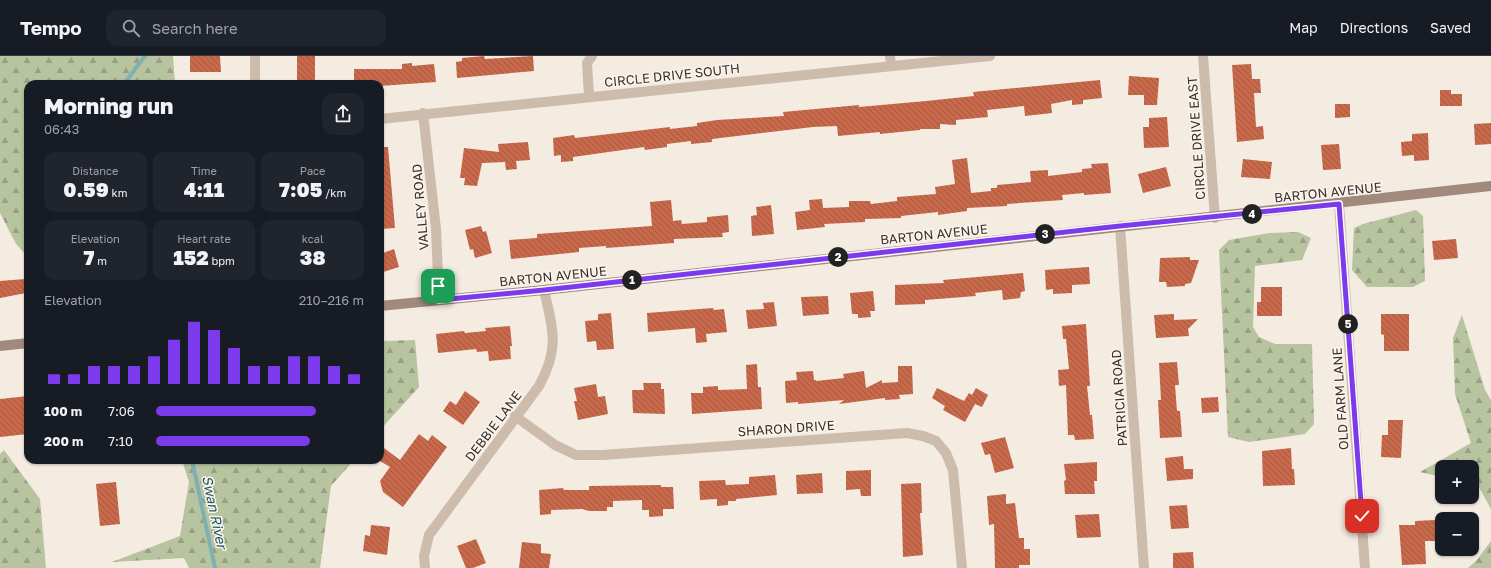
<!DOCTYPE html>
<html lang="en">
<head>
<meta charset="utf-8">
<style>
	:root { --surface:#171b24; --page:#20242c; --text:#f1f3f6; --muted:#9ea1a6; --line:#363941; --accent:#7c3aed }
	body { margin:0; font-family:"Golos Text",sans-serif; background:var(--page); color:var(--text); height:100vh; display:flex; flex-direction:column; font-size:15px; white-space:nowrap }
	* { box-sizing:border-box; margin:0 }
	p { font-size:13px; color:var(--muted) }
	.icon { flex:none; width:22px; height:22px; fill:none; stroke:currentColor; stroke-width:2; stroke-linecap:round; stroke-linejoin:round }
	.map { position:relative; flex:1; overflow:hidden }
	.drawer { position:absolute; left:24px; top:24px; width:360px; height:384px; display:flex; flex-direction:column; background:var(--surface); border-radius:12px; box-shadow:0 1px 3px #0004 }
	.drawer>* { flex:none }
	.tools { position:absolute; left:1435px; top:404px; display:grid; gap:8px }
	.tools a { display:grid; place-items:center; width:44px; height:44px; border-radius:8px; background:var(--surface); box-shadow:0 1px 3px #0004; font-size:20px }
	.pin { position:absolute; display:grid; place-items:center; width:34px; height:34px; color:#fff; margin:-17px; border-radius:8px; box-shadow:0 2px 6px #0006 }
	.km { position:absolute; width:20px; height:20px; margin:-10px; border-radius:50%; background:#222; color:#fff; font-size:11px; line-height:20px; text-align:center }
	.round { display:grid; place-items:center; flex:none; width:42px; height:42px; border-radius:12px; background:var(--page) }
	.headline { display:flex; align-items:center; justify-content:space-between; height:68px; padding:0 20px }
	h1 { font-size:22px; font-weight:800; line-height:30px }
	.stats { display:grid; grid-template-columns:repeat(3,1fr); gap:6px; height:68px; padding:4px 20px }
	.stats div { display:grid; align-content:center; border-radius:10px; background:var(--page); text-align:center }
	.stats b { font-size:20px; font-weight:800 }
	.stats small { font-size:11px; font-weight:400 }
	.stats p { font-size:11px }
	.chart { height:112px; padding:8px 20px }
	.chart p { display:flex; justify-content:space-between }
	.chart svg { width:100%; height:72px; margin-top:4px; stroke:var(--accent); stroke-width:6 }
	ul { padding:0 20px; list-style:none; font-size:13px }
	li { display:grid; grid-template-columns:64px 48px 1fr; align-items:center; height:30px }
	li i { height:10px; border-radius:5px; background:var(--accent) }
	header { display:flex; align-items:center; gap:24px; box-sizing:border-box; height:56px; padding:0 20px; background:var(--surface); border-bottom:1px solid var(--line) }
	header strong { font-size:19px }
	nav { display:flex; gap:22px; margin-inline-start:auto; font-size:14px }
	.search { width:280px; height:36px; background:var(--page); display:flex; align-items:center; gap:10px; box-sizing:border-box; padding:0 14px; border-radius:12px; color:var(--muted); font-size:15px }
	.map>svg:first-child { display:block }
	.forest { fill:url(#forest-firs) }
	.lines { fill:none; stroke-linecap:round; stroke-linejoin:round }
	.stream { stroke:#7fb0b2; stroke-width:4 }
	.building { fill:url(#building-back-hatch) }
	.street { stroke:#cdbbac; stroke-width:10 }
	.secondary { stroke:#a18a7d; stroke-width:10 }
	.route-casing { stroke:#fff; stroke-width:8 }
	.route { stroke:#7c3aed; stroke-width:5 }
	.labels { text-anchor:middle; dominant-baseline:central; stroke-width:3; stroke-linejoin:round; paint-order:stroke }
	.street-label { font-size:13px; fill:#3b302b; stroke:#fbf5ee }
	.water-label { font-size:14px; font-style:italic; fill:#1f5a5e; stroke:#fbf5ee }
</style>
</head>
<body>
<header>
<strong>Tempo</strong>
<div class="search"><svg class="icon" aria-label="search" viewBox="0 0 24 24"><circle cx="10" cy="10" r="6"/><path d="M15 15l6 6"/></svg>Search here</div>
<nav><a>Map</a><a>Directions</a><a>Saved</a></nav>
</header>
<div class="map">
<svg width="1491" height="512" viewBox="0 0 1491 512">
	<defs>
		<pattern id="forest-firs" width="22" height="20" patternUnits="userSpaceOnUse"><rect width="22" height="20" fill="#b8c4a0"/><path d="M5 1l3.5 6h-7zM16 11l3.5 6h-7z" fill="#97a083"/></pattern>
		<pattern id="building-back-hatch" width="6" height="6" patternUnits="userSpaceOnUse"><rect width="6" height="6" fill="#c8694b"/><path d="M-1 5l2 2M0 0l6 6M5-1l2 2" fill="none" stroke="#a4573f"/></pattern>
	</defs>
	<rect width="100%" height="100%" fill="#f4ebe1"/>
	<!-- forest -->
	<path class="forest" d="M0 0H173L175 28H28V201L16 188 0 157Z
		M1416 154 1423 160 1425 225 1413 231H1367L1352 214 1354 172 1363 168Z
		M1298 176 1311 182 1302 204 1255 210 1253 271 1259 281 1275 288H1312L1314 368 1305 378 1249 386 1228 381 1219 194 1229 184 1269 177Z
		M1462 259 1485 334 1491 344V453L1477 428 1472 427V411H1442V421L1420 416 1471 387 1455 338 1453 282Z
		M415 284 419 331 380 374V285Z
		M4 394 40 443 46 512H0V398Z
		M182 404H354L331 430 320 512H189L184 502 112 506 180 480 189 426Z
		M1491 485V512H1468L1476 505Z"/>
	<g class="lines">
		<!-- stream -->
		<path class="stream" d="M124 28 145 0
			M192 404 215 512"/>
	</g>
	<!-- building -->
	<path class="building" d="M190 0H220L221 16H190Z
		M297 0H315V26H297Z
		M484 0 485 3 533 0 534 15 457 22 456 6 462 5V2Z
		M412 7V10L434 8 436 26 380 30V28H354V13H402V8Z
		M1251 8 1252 23H1260L1261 37H1254L1256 71 1263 70 1264 83 1237 86 1232 9Z
		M1129 20 1159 22 1157 49H1144V39H1128Z
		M1100 24 1102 42 1083 44V48L1072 49V44L1051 48 1052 57 1025 60 1024 50 987 54 988 61 956 64V69L940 68V73H920V74L880 78V76L838 80 837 70 813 71 712 83V86L691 88V85L667 88V91L645 94 644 91 573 101V105L561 106V99L554 100 553 82 574 79 575 82 670 71V73L697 70V67L717 64 784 60 783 56 859 49V51L926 45 974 40 973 36Z
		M1440 34H1451V38H1462V50H1440Z
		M1335 48H1350V61L1335 62Z
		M1167 61 1169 91 1144 92 1143 71H1149V62Z
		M1491 67V88L1475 89 1474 68Z
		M1428 77 1429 104 1414 105V99L1402 100 1401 86 1412 85V78Z
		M528 86 530 104 516 105 517 113 506 114 505 106 482 107 477 130 464 129 465 122H460L464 92 499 96 498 88Z
		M1339 88 1341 113 1323 114 1321 89Z
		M380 91H388L395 172 380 173Z
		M967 102 971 137 991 135V132H997V129L1031 126 1030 115 1048 114V120L1082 116V113L1092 112 1091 108 1108 107 1111 137 1084 139V137L1062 139 1063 144 1007 148V150L967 152V155L938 159V156L901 160V162L865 163V166L824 168 825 171 797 174 795 156 810 154 809 144 822 143 823 152 849 151V145H870L871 148 897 145V141L936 138 935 131 955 128 952 104Z
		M1243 103 1272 106 1270 123 1241 121Z
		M1166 111 1171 130 1143 137 1138 118Z
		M671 144 673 165 681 164 682 168 707 166V161L728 159 729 176 722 177 723 181 674 183V187L606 192V190L579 192V196L511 203 509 184 537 182V178L652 170 650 146Z
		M771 149 774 178 752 180 751 160 757 159 756 151Z
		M481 170 483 176 486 175 492 197 475 202 473 193 470 194 465 174Z
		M1456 183 1458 202 1434 204 1432 185Z
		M394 193 399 211 380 217V198Z
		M1190 201V204H1199L1191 227 1185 228V230L1167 231 1166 226H1159L1160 202Z
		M1089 211 1090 228 1072 229V237L1053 238V233L1046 234 1045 214Z
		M1023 217 1025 235 1021 236 1020 242 1003 244 1002 234 975 237 976 240 925 244V248L895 249V229L944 227 943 224Z
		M25 223 26 237 0 242V225Z
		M1261 231H1282V260H1257V246H1261Z
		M873 235 875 255H870L871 261 858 262V258H852L850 237Z
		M828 240 829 258 803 260 801 241Z
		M774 246 777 270 748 273 746 254 764 253 763 247Z
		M713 252 714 254 724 253 727 276 706 278 707 286 696 287 695 272 648 276 647 257Z
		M611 257 614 293 597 294 596 285 587 286 585 265 598 264V258Z
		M1174 258V264L1198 263 1188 273 1189 280 1156 282 1154 259Z
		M1381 258H1409V295H1384V279L1381 278Z
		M1086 268 1090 330H1087L1090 359H1092L1094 383 1075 384 1074 379H1068L1066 329 1059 330 1058 314 1069 313 1066 283H1063L1062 270Z
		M510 270 512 290H510L511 303 489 305 488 295 477 296 476 293 438 297 436 278 464 275 465 277 486 275 485 272Z
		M1177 306 1179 329H1175L1177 355H1180L1182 381 1160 382 1158 344H1161L1159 307Z
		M757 308 758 331H761L762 353 692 358 691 337H703V331L718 330V334L747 333 746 309Z
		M898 310H912L913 338 899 339 900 343 885 344V342L839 348 844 344 798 348V346L786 347 785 325 797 324 796 316 813 315 814 324H816V325L844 322 843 318 864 315 866 332 882 324V327L898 326Z
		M643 327H661V333H664L665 358 633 357 632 334H644Z
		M596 328 598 341 605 340 608 358 578 364 574 345H577L574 332Z
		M937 332 964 345 969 337 972 339 976 332 988 339 982 351 975 348 965 366 943 354 945 350 932 342Z
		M465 335 480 346 463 369 443 355 450 345 456 349Z
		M28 340V378L0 381V343Z
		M1218 341 1219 356 1202 357 1201 342Z
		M1388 364H1403L1401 402 1381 401 1382 379H1388Z
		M419 378 428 385 432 379 447 391 403 451 383 436 380 425 390 411 380 405V389L400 404Z
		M1005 381 1014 412 995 417 990 398 985 399 981 387Z
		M1291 392 1292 413H1294L1295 429 1263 430 1262 395Z
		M1183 400 1184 413H1193V423L1167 425 1165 402Z
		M1097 406V425H1094L1095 438H1065L1064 425 1066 424 1064 408Z
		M871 414V440H861L860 433 846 434V415Z
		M822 417 823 437 797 438 796 419Z
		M775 419 777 439 736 443V445H728V449L717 450V443L700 444 699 425 725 424 726 429 749 428V421Z
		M116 426 120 468 100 470 96 428Z
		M921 427 922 457H920L923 499 903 501 901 428Z
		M661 429V431H673L674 453H663V460L649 461V454H642V444L613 445V451H607V455H589L582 453 551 454V458L540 459 539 434 563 432 564 434H589V430Z
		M1006 438V448L1015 447 1019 482H1024V493H1030V509H1019V512H995L994 468 989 469 987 440Z
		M1187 449 1189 472 1171 473 1169 450Z
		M1099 458 1101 481 1077 482 1075 459Z
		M1435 464V485H1425L1426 508 1402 509 1399 469H1415V465Z
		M371 469 390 471 387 499 363 495 365 479 370 480Z
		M476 483 486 507 473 512H466L457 490Z
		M522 486 541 488V497L551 498 549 512H519Z
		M1193 496 1194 512H1173V497Z"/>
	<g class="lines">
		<!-- street -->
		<path class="street" d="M255 0V28
			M890 0 891 10
			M1203 0 1215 162
			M589 40 587 7 592 0
			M423 57 436 173 439 244
			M380 63 990 0
			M1339 148 1365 512
			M1120 170 1144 512
			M515 360 555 389 576 399H603L907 377 923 380 936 385 946 397 953 414 962 512
			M425 512 424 500 429 479 539 330C560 292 553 274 544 234"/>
		<!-- secondary -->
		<path class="secondary" d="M380 250 544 234 1491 130
			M0 290 28 287"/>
	</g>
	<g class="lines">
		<defs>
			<path id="route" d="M438 230 439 244 544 234 1120 170 1339 148 1362 460"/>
		</defs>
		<!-- route casing -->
		<use href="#route" class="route-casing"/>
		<!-- route -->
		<use href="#route" class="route"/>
	</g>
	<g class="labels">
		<!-- street labels -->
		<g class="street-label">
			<text transform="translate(672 19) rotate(-6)">CIRCLE DRIVE SOUTH</text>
			<text transform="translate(1196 82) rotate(-94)">CIRCLE DRIVE EAST</text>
			<text transform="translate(1328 136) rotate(-6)">BARTON AVENUE</text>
			<text transform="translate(420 151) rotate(-95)">VALLEY ROAD</text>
			<text transform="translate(934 178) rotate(-6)">BARTON AVENUE</text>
			<text transform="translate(553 220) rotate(-6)">BARTON AVENUE</text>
			<text transform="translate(1119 342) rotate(-94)">PATRICIA ROAD</text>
			<text transform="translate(1340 343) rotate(-94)">OLD FARM LANE</text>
			<text transform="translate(493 370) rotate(-53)">DEBBIE LANE</text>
			<text transform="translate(786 372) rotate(-4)">SHARON DRIVE</text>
		</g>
		<!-- water labels -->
		<g class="water-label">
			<text transform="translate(215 456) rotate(78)">Swan River</text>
		</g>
	</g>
</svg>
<div class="tools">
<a>+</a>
<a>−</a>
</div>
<div class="pin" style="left:438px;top:230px;background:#1e9e55"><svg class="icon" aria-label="arrive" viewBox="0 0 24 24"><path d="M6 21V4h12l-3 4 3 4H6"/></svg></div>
<div class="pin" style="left:1362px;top:460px;background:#d93025"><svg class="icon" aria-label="check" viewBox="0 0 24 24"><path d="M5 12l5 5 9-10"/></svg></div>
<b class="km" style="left:632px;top:224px">1</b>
<b class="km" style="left:838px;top:201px">2</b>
<b class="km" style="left:1045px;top:178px">3</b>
<b class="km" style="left:1252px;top:158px">4</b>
<b class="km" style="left:1348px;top:268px">5</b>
<section class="drawer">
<div class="headline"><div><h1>Morning run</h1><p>06:43</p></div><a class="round"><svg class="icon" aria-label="share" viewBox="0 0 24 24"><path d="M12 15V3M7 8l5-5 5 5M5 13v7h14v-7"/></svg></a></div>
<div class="stats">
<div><p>Distance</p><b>0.59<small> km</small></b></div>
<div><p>Time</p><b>4:11</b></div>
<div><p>Pace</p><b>7:05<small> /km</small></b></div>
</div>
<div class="stats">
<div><p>Elevation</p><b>7<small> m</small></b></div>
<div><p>Heart rate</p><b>152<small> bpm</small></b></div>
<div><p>kcal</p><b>38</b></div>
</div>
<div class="chart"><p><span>Elevation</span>210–216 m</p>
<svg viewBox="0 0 160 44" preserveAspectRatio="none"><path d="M5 44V38M15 44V38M25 44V33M35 44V33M45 44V33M55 44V27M65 44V17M75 44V6M85 44V11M95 44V22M105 44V33M115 44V33M125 44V27M135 44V27M145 44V33M155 44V38"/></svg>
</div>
<ul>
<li><b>100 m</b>7:06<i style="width:77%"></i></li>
<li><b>200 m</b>7:10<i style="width:74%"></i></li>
</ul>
</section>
</div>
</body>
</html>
